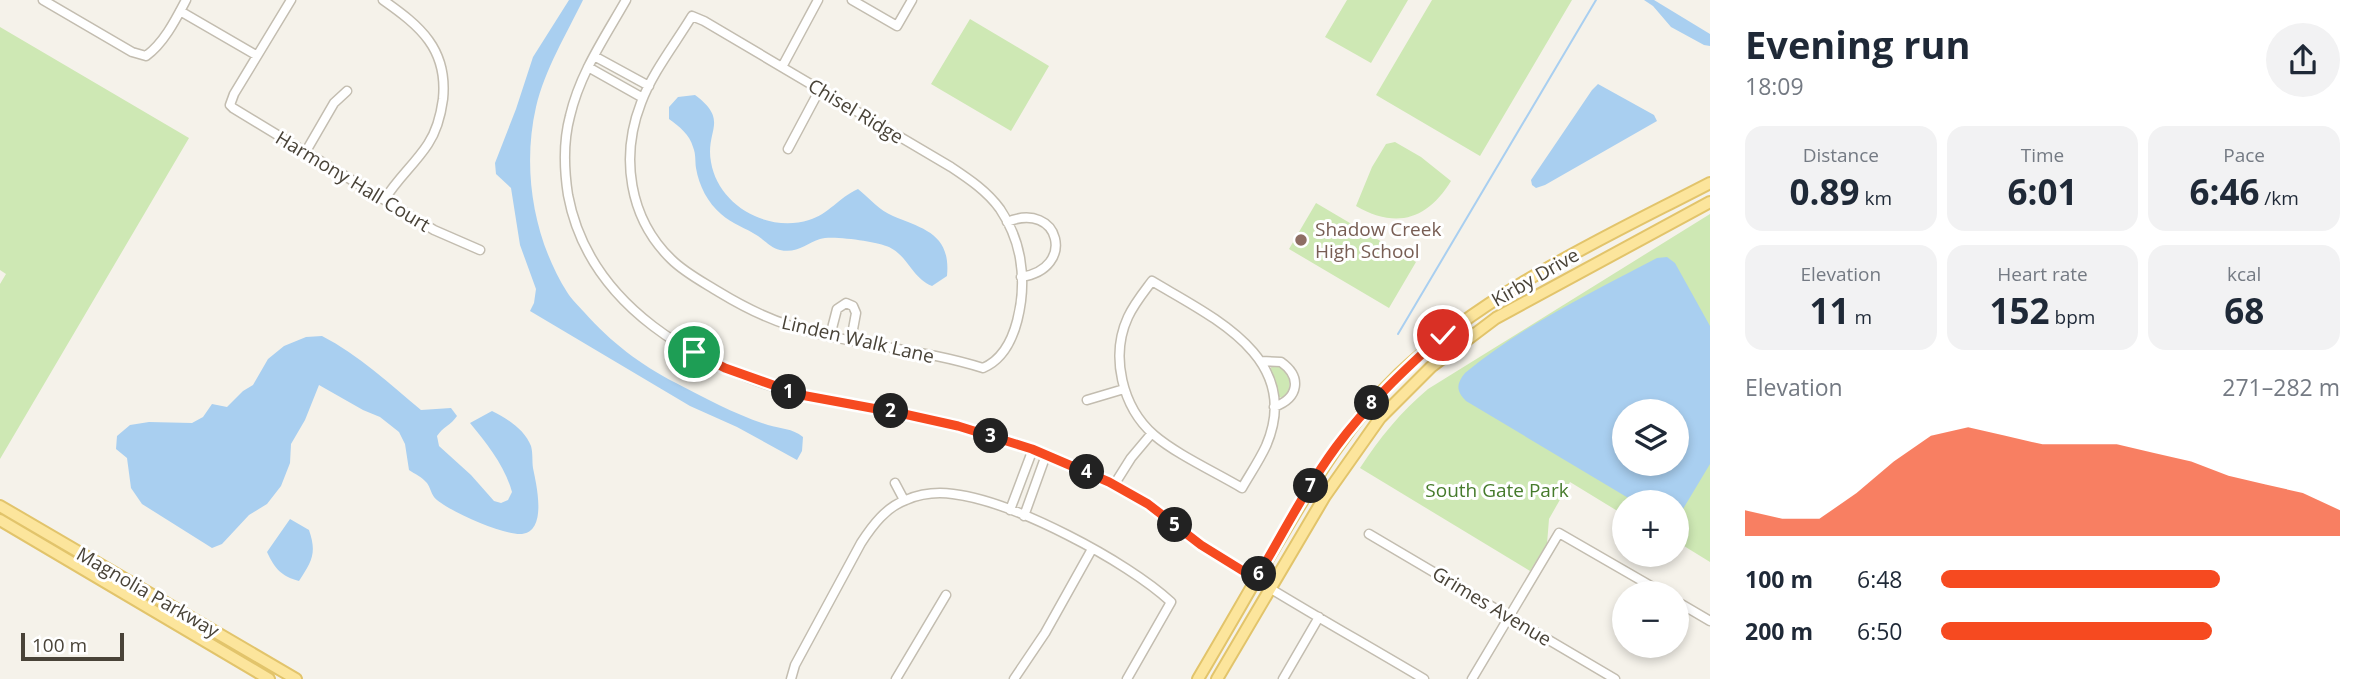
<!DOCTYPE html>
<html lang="en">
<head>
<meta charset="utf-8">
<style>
	:root { --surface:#fff; --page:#f2f2f3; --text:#1f2937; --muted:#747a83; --accent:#f64a20 }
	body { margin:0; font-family:"Open Sans",sans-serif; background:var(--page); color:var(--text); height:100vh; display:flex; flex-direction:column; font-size:26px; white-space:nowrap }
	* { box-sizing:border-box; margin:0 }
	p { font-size:23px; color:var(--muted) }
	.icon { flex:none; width:38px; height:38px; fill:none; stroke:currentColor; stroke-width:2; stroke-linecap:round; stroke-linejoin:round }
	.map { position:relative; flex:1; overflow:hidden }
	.details { display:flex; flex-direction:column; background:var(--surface); width:665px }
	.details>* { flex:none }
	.controls { position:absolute; left:1612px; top:399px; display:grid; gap:14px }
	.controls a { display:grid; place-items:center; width:77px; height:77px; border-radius:50%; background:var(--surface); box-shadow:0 4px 10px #0003; font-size:35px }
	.scale { position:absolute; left:21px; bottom:18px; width:103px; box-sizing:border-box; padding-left:7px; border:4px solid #494338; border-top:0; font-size:19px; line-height:24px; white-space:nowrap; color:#494338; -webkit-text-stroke:5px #fff; paint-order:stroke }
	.pin { position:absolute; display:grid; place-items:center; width:60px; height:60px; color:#fff; margin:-30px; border:4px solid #fff; border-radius:50%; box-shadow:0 2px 7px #0007 }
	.km { position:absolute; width:35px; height:35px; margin:-18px; border-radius:50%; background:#222; color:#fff; font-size:19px; line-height:35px; text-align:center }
	.round { display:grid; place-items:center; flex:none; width:74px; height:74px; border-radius:37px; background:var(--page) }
	.headline { display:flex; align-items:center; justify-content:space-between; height:119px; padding:0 35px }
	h1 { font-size:38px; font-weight:700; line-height:52px }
	.stats { display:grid; grid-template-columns:repeat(3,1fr); gap:10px; height:119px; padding:7px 35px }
	.stats div { display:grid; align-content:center; border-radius:18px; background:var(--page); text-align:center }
	.stats b { font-size:35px; font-weight:700 }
	.stats small { font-size:19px; font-weight:400 }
	.stats p { font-size:19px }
	.chart { height:196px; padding:14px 35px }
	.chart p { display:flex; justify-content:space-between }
	.chart svg { width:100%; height:126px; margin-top:7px; fill:var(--accent); opacity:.7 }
	ul { padding:0 35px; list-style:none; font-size:23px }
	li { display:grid; grid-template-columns:112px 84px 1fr; align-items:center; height:52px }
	li i { height:18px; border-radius:9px; background:var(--accent) }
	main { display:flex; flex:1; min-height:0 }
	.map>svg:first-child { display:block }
	.green { fill:#cee8b4; fill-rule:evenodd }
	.water { fill:#a9cff0; fill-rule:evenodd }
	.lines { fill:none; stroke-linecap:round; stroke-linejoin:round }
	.stream { stroke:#a9cff0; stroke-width:2 }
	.minor-casing { stroke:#c3bdb0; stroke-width:11 }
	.major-casing { stroke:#e2c46b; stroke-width:14 }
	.minor { stroke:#fff; stroke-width:8 }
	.major { stroke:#fce59c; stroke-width:10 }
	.route-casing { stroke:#fff; stroke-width:14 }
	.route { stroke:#f64a20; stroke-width:9 }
	.education-dot { fill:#8d6e63; stroke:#fff; stroke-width:2.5 }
	.labels { text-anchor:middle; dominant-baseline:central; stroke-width:6; stroke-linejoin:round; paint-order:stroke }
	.street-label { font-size:19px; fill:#494338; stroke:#fff }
	.education-label { font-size:19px; fill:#785e54; stroke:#fff; text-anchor:start }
	.park-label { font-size:19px; fill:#467b2c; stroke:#fff }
</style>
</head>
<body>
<main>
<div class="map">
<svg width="1710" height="679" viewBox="0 0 1710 679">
	<rect width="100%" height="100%" fill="#f5f2ea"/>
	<!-- green -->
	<path class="green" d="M1347 0H1408L1371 63 1325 37Z
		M1432 0H1572L1480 156 1376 95Z
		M970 19 1049 66 1011 131 931 84Z
		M0 27 189 138 0 459V284L6 274 0 270Z
		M1395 142 1421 157 1451 181C1427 220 1396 229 1356 206L1372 167 1386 144Z
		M1316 203 1416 262 1389 308 1289 249Z
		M1710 214V562L1684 546 1681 550 1677 547 1676 502H1624V515L1570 482 1549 519 1547 544 1530 571 1360 468C1380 437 1400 413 1428 389ZM1624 411H1676V464H1624Z
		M1273 365 1282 367C1291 377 1293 387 1284 398L1278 397 1270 369Z"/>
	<!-- water -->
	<path class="water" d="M569 0H583C566 35 545 69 536 107 522 168 533 238 567 292 571 299 578 305 584 312 612 343 639 364 676 383 705 398 736 415 768 425 781 429 792 428 803 437L802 451 797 460 737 427 690 406 530 311 534 303 536 289 520 245 511 188 496 174 495 163 516 109 533 57Z
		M1644 0H1654L1710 34V46L1704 45 1671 27 1653 6Z
		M1598 84 1654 115 1657 121 1545 185 1536 188 1532 185 1531 180 1592 90Z
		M695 95C730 121 705 130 711 162 718 205 767 233 809 220 829 214 838 198 858 189 870 199 879 210 893 216 924 229 951 234 947 276L932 286C912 278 908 256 889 247 877 242 833 235 820 239 807 243 797 254 780 250 771 248 765 241 758 236 746 228 732 224 721 214 708 203 699 186 696 168 695 161 696 154 693 147 690 135 679 126 669 119V107L678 97Z
		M1667 257 1675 263 1710 326V464L1677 519 1676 502H1635L1466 401C1456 391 1456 384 1465 373 1523 325 1591 293 1657 258ZM1624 411H1676V464H1624Z
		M322 336C359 355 390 384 421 410L451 408 457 416C451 425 443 427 437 436L439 446 471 475 494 501 501 503 508 500 512 492C505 466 487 444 470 423L492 411C507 418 525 430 531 446 533 453 532 461 533 468 536 483 548 531 522 534 505 536 445 510 434 497 431 493 430 487 427 483 422 477 415 474 409 470L405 444 399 432 380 417 363 410 319 385 305 420 291 444 290 463 281 486 267 504 249 515 222 544 212 548 142 504 131 488 127 458 116 449 117 436 130 425 149 422 192 423 203 417 212 404 227 407 243 391 253 385 268 359 284 346 306 337Z
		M290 519 309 530C317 553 312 561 299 581 281 576 275 569 267 552Z"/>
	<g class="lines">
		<!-- stream -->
		<path class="stream" d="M1398 334 1596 0"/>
		<defs>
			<path id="minor" d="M43 0 132 52 146 56C164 43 176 19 186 0
				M291 0 234 94 230 105 233 108 434 230 480 250
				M383 0C420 26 448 49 443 99 441 114 436 132 428 144 415 164 397 179 385 199
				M626 0C605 37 580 73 570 116 563 142 564 169 568 195 589 307 697 366 797 394 831 404 867 406 901 413 957 424 1013 440 1066 463 1093 475 1123 487 1148 504 1167 517 1183 533 1202 546 1274 593 1350 635 1424 679
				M852 0 897 26 912 0
				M180 11 256 55
				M692 16 704 21 951 167C969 179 987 191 1000 209 1010 224 1017 241 1020 258 1026 293 1019 353 983 368 920 348 853 346 791 326 766 318 742 306 719 292 703 282 685 273 671 259 629 218 620 157 641 103 652 73 675 44 692 16Z
				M594 56 649 86
				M588 67 643 98
				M782 67 818 0
				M788 149 820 89
				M305 153 334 103 347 91
				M1007 222C1060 200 1077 269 1021 277
				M1152 281C1212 317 1304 358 1266 446 1259 461 1250 474 1242 488 1215 472 1176 454 1154 435 1122 407 1110 356 1128 317 1134 304 1143 293 1152 281Z
				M830 336 837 309 846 303 853 306 856 313 851 340
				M1261 361 1281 362C1302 377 1299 398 1274 407
				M1087 400 1124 389
				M895 483 904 500
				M1114 485 1131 458 1152 433
				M1010 510 1033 449
				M1024 516 1046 455
				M1369 534 1615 679
				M1676 601 1710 621
				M791 679 795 665 861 543C872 526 886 507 906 500 920 494 938 492 953 494 1013 501 1127 561 1171 602L1127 679
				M896 679 946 595
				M1014 679 1045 633 1092 549
				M1283 679 1319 617
				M1472 679 1559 533 1663 593"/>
			<path id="major" d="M0 506 296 679
				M0 520 269 679
				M1198 679C1226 632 1253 584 1281 537 1315 479 1350 421 1399 374 1489 290 1602 239 1710 183
				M1217 679 1325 496 1380 418 1431 367 1496 318 1710 202"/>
		</defs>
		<!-- minor casing -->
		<use href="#minor" class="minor-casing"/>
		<!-- major casing -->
		<use href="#major" class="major-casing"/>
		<!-- minor -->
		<use href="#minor" class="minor"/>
		<!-- major -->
		<use href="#major" class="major"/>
	</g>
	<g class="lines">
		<defs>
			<path id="route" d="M694 352 725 368 801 395 904 414 958 426 1032 449 1109 482 1148 504 1201 545 1256 579C1282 535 1306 488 1336 447 1367 405 1404 370 1443 335"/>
		</defs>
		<!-- route casing -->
		<use href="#route" class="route-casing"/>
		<!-- route -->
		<use href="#route" class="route"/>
	</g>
	<!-- markers -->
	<circle class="education-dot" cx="1301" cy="240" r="7"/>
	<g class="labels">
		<!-- street labels -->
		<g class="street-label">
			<text transform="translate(856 111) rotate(31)">Chisel Ridge</text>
			<text transform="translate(353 181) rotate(31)">Harmony Hall Court</text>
			<text transform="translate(1535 277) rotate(-30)">Kirby Drive</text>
			<text transform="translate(858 339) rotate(13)">Linden Walk Lane</text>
			<text transform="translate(148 592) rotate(30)">Magnolia Parkway</text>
			<text transform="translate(1492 606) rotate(31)">Grimes Avenue</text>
		</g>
		<!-- education labels -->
		<g class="education-label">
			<text x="1315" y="229">Shadow Creek<tspan x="1315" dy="22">High School</tspan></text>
		</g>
		<!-- park labels -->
		<g class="park-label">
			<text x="1497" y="490">South Gate Park</text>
		</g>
	</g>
</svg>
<div class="controls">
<a><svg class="icon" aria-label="layers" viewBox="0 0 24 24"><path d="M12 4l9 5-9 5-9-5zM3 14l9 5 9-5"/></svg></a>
<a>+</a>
<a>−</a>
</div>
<div class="scale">100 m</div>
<div class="pin" style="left:694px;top:352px;background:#1e9e55"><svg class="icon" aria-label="arrive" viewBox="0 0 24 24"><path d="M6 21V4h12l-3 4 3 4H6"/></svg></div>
<div class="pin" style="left:1443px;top:335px;background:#d93025"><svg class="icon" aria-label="check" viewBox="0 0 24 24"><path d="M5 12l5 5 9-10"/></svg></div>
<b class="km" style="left:789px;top:392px">1</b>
<b class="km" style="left:891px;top:411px">2</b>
<b class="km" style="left:991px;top:436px">3</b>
<b class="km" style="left:1087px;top:472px">4</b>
<b class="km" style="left:1175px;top:525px">5</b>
<b class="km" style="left:1259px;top:574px">6</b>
<b class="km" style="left:1311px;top:486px">7</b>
<b class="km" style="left:1372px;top:403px">8</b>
</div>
<section class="details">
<div class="headline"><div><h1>Evening run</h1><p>18:09</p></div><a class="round"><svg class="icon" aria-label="share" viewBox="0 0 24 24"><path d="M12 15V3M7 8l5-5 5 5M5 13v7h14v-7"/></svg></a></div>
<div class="stats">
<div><p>Distance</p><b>0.89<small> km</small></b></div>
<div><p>Time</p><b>6:01</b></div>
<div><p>Pace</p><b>6:46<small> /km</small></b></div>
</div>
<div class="stats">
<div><p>Elevation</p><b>11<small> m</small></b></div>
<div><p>Heart rate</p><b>152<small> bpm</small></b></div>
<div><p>kcal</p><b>68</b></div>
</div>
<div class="chart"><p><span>Elevation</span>271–282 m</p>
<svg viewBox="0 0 160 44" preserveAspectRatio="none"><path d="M0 44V35L10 38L20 38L30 29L40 18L50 9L60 6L70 9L80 12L90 12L100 12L110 15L120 18L130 23L140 26L150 29L160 35V44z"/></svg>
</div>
<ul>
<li><b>100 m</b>6:48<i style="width:70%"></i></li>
<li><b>200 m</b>6:50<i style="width:68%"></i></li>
</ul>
</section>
</main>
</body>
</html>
